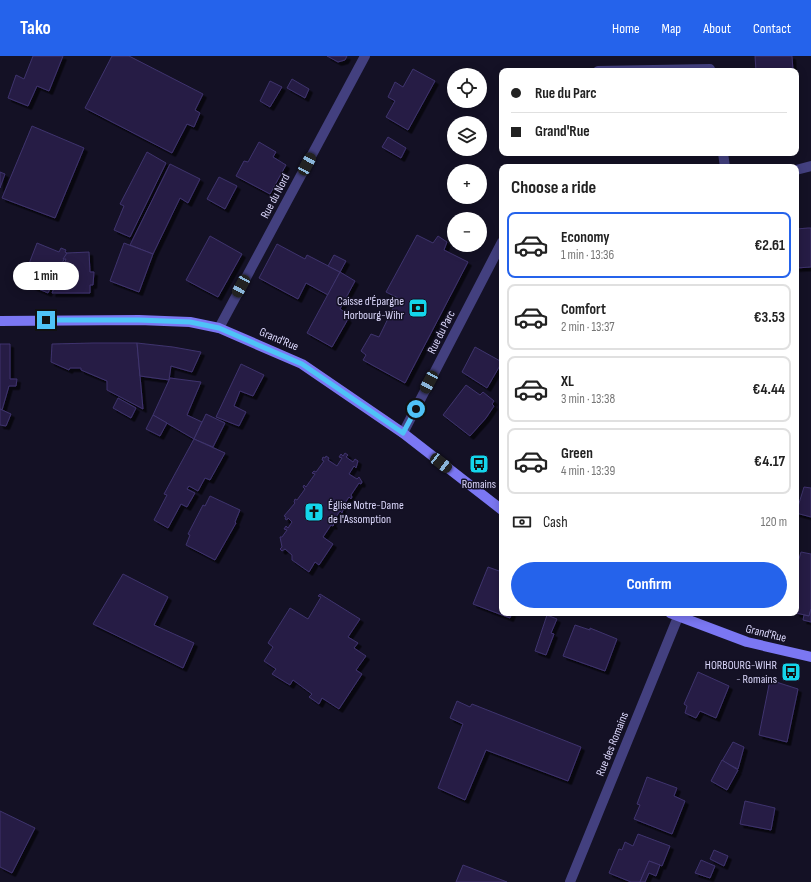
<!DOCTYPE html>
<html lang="en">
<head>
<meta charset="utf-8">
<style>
  :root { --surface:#fff; --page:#f2f2f2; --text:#222; --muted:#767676; --line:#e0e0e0; --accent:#2563eb }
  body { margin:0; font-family:"Sofia Sans Condensed",sans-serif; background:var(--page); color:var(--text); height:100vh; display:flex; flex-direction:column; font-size:15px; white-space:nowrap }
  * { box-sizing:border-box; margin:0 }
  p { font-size:13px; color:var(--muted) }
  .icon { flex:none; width:22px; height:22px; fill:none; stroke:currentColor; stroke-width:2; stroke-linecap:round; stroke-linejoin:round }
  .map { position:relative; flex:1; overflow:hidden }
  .drawer { position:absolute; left:499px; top:108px; width:300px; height:452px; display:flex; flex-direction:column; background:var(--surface); border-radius:8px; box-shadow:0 2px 10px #0003 }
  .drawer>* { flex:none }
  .guide { position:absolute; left:499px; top:12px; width:300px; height:88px; border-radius:8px; box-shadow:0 2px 10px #0003; display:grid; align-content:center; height:88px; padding:0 12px; background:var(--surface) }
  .fabs { position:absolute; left:447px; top:12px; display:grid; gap:8px }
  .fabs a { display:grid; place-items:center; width:40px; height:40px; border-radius:50%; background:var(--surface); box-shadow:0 2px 10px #0003; font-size:20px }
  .end { position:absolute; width:18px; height:18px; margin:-9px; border:5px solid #4fc3f7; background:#111; box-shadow:0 0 0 2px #111 }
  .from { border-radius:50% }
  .bubble { position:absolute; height:28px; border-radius:14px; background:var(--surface); box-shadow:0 2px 10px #0003; font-size:13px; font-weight:700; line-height:28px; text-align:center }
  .car { position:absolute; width:12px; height:24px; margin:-12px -6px; border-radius:5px; box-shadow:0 0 3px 1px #0007; background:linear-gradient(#222 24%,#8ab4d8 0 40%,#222 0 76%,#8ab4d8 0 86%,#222 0) }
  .guide b { display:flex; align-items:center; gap:14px; height:38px; font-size:15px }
  .guide b+b { border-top:1px solid var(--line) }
  .guide i { width:10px; height:10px; background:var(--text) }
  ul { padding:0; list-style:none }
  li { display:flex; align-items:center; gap:12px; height:66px; margin:0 8px 6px; padding:0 4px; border:2px solid var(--line); border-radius:8px }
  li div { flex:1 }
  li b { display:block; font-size:15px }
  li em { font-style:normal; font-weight:700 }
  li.selected { border-color:var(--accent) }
  li>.icon { width:36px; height:36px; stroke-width:1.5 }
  h2 { padding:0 12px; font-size:18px; line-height:48px }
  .pay { display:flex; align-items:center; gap:10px; height:44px; padding:0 12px; font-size:15px }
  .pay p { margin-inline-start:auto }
  .primary-button { display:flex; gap:8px; margin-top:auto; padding:8px 12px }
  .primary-button a { flex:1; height:46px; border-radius:24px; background:var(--accent); color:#fff; font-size:16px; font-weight:700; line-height:46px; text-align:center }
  header { display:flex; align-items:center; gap:24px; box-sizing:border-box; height:56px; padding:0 20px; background:var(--accent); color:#fff }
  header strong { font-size:19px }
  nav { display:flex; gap:22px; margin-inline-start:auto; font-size:14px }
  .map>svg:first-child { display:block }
</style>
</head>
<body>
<header>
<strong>Tako</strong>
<nav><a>Home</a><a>Map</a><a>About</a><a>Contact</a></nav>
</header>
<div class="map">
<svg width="811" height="826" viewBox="0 0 811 826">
  <defs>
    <filter id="shadow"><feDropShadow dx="3.5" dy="3.5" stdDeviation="0" flood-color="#0009"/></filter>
  </defs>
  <rect width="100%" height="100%" fill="#141125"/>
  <g fill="#261f44" stroke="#3f336e" filter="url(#shadow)">
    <polygon points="33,0 63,0 49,35 37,30 28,50 8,42 16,19 24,23"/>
    <polygon points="112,0 129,0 203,38 195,54 200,57 194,71 187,68 172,97 85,52"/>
    <polygon points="327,0 347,0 345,4 338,6"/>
    <polygon points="755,0 792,0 793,15 756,15"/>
    <polygon points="413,13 435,25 408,74 386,61 395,45 388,41 395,26 403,31"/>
    <polygon points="292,23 309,33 305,42 287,32"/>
    <polygon points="270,25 282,31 270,51 260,45"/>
    <polygon points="32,70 84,92 55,162 2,142"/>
    <polygon points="388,81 406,92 401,102 382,91"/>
    <polygon points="259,86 276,96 273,101 286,109 270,138 236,120 244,105 248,106"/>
    <polygon points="147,96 166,107 130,181 114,174 124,150 120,148"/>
    <polygon points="170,108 200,123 188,147 180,142 153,198 130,189"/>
    <polygon points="0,116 5,118 0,132"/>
    <polygon points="219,121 237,130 225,153 207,143"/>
    <polygon points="808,172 811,172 811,211 796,212 796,173"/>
    <polygon points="417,179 433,187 438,180 447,186 444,194 468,206 405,327 363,304 366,299 361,295 371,278 379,281 398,242 386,236"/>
    <polygon points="210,180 242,198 218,241 186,224"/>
    <polygon points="37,187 59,196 61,192 66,194 65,196 67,197 48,237 22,226"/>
    <polygon points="124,187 153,198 139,236 110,225"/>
    <polygon points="277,188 305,203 307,199 340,216 328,239 306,227 298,243 259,222"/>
    <polygon points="89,196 90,216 94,216 93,229 90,229 90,237 52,237 66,203 63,203 67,197"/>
    <polygon points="334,199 346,205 340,216 328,210"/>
    <polygon points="340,216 355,225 340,253 348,258 346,262 348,263 332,291 307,277"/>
    <polygon points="93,287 137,287 143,353 107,334 107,325 81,314 81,312 70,312 69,314 51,306 52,288"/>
    <polygon points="137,287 173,291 201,296 192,316 171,310 169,324 140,320"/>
    <polygon points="0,288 10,288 10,323 17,323 16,330 9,330 2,354 0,353"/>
    <polygon points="475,291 502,306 487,332 462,316"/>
    <polygon points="241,308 264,319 253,340 240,335 234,350 246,356 239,370 216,361"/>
    <polygon points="170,322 201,326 187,359 202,366 194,383 153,359"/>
    <polygon points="466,329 480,339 483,336 494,345 492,348 494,350 486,362 470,380 443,359"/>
    <polygon points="118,342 136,352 131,362 113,352"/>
    <polygon points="0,353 11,358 6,370 0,369"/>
    <polygon points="206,358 225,367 213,391 194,383"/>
    <polygon points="153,359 167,367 160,380 146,373"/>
    <polygon points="194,383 225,397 210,424 205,422 198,435 189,430 187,433 195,437 187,451 181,448 168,472 154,464 167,439 164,438"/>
    <polygon points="345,397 348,399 346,401 353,406 355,403 358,405 356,412 354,410 349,418 357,423 359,421 362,426 361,428 359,427 351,439 352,441 351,443 349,441 341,453 343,454 342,457 340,455 332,467 334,469 333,470 331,469 323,481 333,488 319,509 315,506 309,516 292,504 292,499 285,493 282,495 280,493 282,491 280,481 282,481 287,474 284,473 286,470 288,472 292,466 288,462 287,464 285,463 286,461 284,460 295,447 294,446 295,443 297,444 305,433 303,431 304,429 306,431 315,418 312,417 314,415 316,416 324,405 322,404 323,401 325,402 326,400 329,402 328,404 337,410 342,402 339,401 341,398 343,400"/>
    <polygon points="804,431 811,432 811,461 796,457"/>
    <polygon points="210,440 240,454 235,466 236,467 215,504 186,489 190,479 188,478 203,449 205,450"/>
    <polygon points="801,496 811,498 811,553 809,560 796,557 796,513"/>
    <polygon points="488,511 502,516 502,557 512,557 510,562 473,548"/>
    <polygon points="123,518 168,541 154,569 194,587 183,612 93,568"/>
    <polygon points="320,538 360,563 348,581 358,587 354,592 366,600 356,614 362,618 339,653 322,642 319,648 309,641 312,638 293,624 290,629 272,618 276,613 264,605 273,591 268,587 290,552 308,563 321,541 318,540"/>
    <polygon points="811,553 811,566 803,564 804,559 809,560"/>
    <polygon points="547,559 557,563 551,577 554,578 546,599 535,595"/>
    <polygon points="575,569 590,574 590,572 617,583 605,615 563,600"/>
    <polygon points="698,616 729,630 716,662 700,655 696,662 685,657 687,650 684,648"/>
    <polygon points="770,624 798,633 787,686 759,679"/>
    <polygon points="457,645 470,651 472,648 581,691 568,725 486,694 465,744 438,732 463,668 450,662"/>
    <polygon points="733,686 744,691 738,713 722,705"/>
    <polygon points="722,704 738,714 727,734 711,725"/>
    <polygon points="647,721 677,732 674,740 685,745 672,778 634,763 640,749 637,748"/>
    <polygon points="745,745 775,752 771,774 740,768"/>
    <polygon points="0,755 35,772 12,817 0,811"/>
    <polygon points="638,778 670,790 662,810 649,805 640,826 631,826 609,817 619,793 622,794 625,786 633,790"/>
    <polygon points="714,794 728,800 724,810 710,803"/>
    <polygon points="701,804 715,810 710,822 695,817"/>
    <polygon points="649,805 660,809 656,820 649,817 645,826 640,826"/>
    <polygon points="463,809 507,826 456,826"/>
  </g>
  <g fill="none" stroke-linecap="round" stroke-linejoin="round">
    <g stroke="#43407f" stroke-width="10">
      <polyline points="598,15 710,13 710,15"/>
      <polyline points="723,97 725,111"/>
    </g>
    <g stroke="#43407f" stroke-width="10">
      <polyline points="796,114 811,110"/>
      <polyline points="219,272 365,0"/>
      <polyline points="403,377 502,186"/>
    </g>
    <polyline stroke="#43407f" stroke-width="10" points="570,826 678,561"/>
    <g stroke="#7b77f3" stroke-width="10">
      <polyline points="0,265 139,264 190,266 219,272 302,308 403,377 502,454"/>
      <polyline points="670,557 747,586 811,601"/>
    </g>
  </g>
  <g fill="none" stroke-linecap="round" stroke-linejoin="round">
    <polyline stroke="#4fc3f7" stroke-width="5" points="46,264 139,264 190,266 219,272 302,308 403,377 416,353"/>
  </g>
  <defs>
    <g id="bank-square" transform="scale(1)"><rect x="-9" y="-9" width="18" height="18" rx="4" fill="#14d5eb" stroke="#141125"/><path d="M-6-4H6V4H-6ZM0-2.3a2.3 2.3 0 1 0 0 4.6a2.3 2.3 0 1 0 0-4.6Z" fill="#111"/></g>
    <g id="bus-square" transform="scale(1)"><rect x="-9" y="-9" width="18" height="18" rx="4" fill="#14d5eb" stroke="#141125"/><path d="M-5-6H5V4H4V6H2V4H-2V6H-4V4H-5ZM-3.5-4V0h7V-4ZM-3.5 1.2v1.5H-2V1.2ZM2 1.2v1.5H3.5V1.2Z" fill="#111"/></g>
    <g id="church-square" transform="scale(1)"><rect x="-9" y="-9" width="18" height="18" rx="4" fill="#14d5eb" stroke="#141125"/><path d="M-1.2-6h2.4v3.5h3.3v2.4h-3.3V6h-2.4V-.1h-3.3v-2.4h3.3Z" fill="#111"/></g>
  </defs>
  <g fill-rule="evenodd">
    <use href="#bank-square" x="418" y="252"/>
    <use href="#bus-square" x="479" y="408"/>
    <use href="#church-square" x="314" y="456"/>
    <use href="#bus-square" x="791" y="616"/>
  </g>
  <g text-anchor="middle" stroke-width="3" stroke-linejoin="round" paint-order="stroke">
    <g font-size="12" fill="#dcd8fc" stroke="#141125">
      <text transform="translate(275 140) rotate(-62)" y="4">Rue du Nord</text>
      <text transform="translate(441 276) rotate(-63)" y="4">Rue du Parc</text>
      <text transform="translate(279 283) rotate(23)" y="4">Grand'Rue</text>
      <text transform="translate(766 577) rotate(14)" y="4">Grand'Rue</text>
      <text transform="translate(612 688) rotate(-68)" y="4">Rue des Romains</text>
    </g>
    <g font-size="12" fill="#dcd8fc" stroke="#141125" text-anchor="end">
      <text x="404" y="249">Caisse d'Épargne<tspan x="404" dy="14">Horbourg-Wihr</tspan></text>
      <text x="479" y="432" text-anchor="middle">Romains</text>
      <text x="328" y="453" text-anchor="start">Église Notre-Dame<tspan x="328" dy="14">de l'Assomption</tspan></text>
      <text x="777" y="613">HORBOURG-WIHR<tspan x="777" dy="14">- Romains</tspan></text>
    </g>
  </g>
</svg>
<div class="fabs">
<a><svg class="icon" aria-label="locate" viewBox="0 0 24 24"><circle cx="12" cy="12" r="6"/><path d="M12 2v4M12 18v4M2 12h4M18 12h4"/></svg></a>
<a><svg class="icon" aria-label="layers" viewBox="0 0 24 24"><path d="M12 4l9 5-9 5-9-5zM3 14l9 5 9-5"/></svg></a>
<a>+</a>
<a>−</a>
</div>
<i class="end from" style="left:416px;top:353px"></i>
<i class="end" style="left:46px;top:264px"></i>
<div class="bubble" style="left:13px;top:206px;width:66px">1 min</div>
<i class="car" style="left:307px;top:108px;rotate:28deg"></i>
<i class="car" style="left:241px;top:230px;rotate:208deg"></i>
<i class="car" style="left:429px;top:326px;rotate:208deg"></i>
<i class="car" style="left:441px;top:407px;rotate:128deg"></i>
<div class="guide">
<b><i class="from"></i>Rue du Parc</b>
<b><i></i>Grand'Rue</b>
</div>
<section class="drawer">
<h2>Choose a ride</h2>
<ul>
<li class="selected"><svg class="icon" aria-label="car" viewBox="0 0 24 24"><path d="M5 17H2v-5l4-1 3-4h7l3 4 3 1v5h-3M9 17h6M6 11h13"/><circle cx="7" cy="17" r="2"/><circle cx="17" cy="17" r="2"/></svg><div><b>Economy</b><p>1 min · 13:36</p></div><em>€2.61</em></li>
<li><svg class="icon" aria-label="car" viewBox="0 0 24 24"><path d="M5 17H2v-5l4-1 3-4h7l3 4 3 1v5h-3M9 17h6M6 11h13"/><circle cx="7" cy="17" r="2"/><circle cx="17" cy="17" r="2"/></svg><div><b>Comfort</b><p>2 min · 13:37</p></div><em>€3.53</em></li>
<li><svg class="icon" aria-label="car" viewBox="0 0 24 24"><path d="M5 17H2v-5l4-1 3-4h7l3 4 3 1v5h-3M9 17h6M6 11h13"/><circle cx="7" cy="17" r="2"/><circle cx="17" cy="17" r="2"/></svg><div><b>XL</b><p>3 min · 13:38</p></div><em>€4.44</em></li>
<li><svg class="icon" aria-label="car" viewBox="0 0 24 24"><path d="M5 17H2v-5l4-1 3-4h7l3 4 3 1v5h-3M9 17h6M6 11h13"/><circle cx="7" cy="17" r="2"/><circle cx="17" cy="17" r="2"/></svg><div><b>Green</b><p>4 min · 13:39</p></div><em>€4.17</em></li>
</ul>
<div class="pay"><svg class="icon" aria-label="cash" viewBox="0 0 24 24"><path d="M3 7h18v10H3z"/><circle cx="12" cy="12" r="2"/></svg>Cash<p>120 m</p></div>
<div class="primary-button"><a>Confirm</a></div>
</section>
</div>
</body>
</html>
